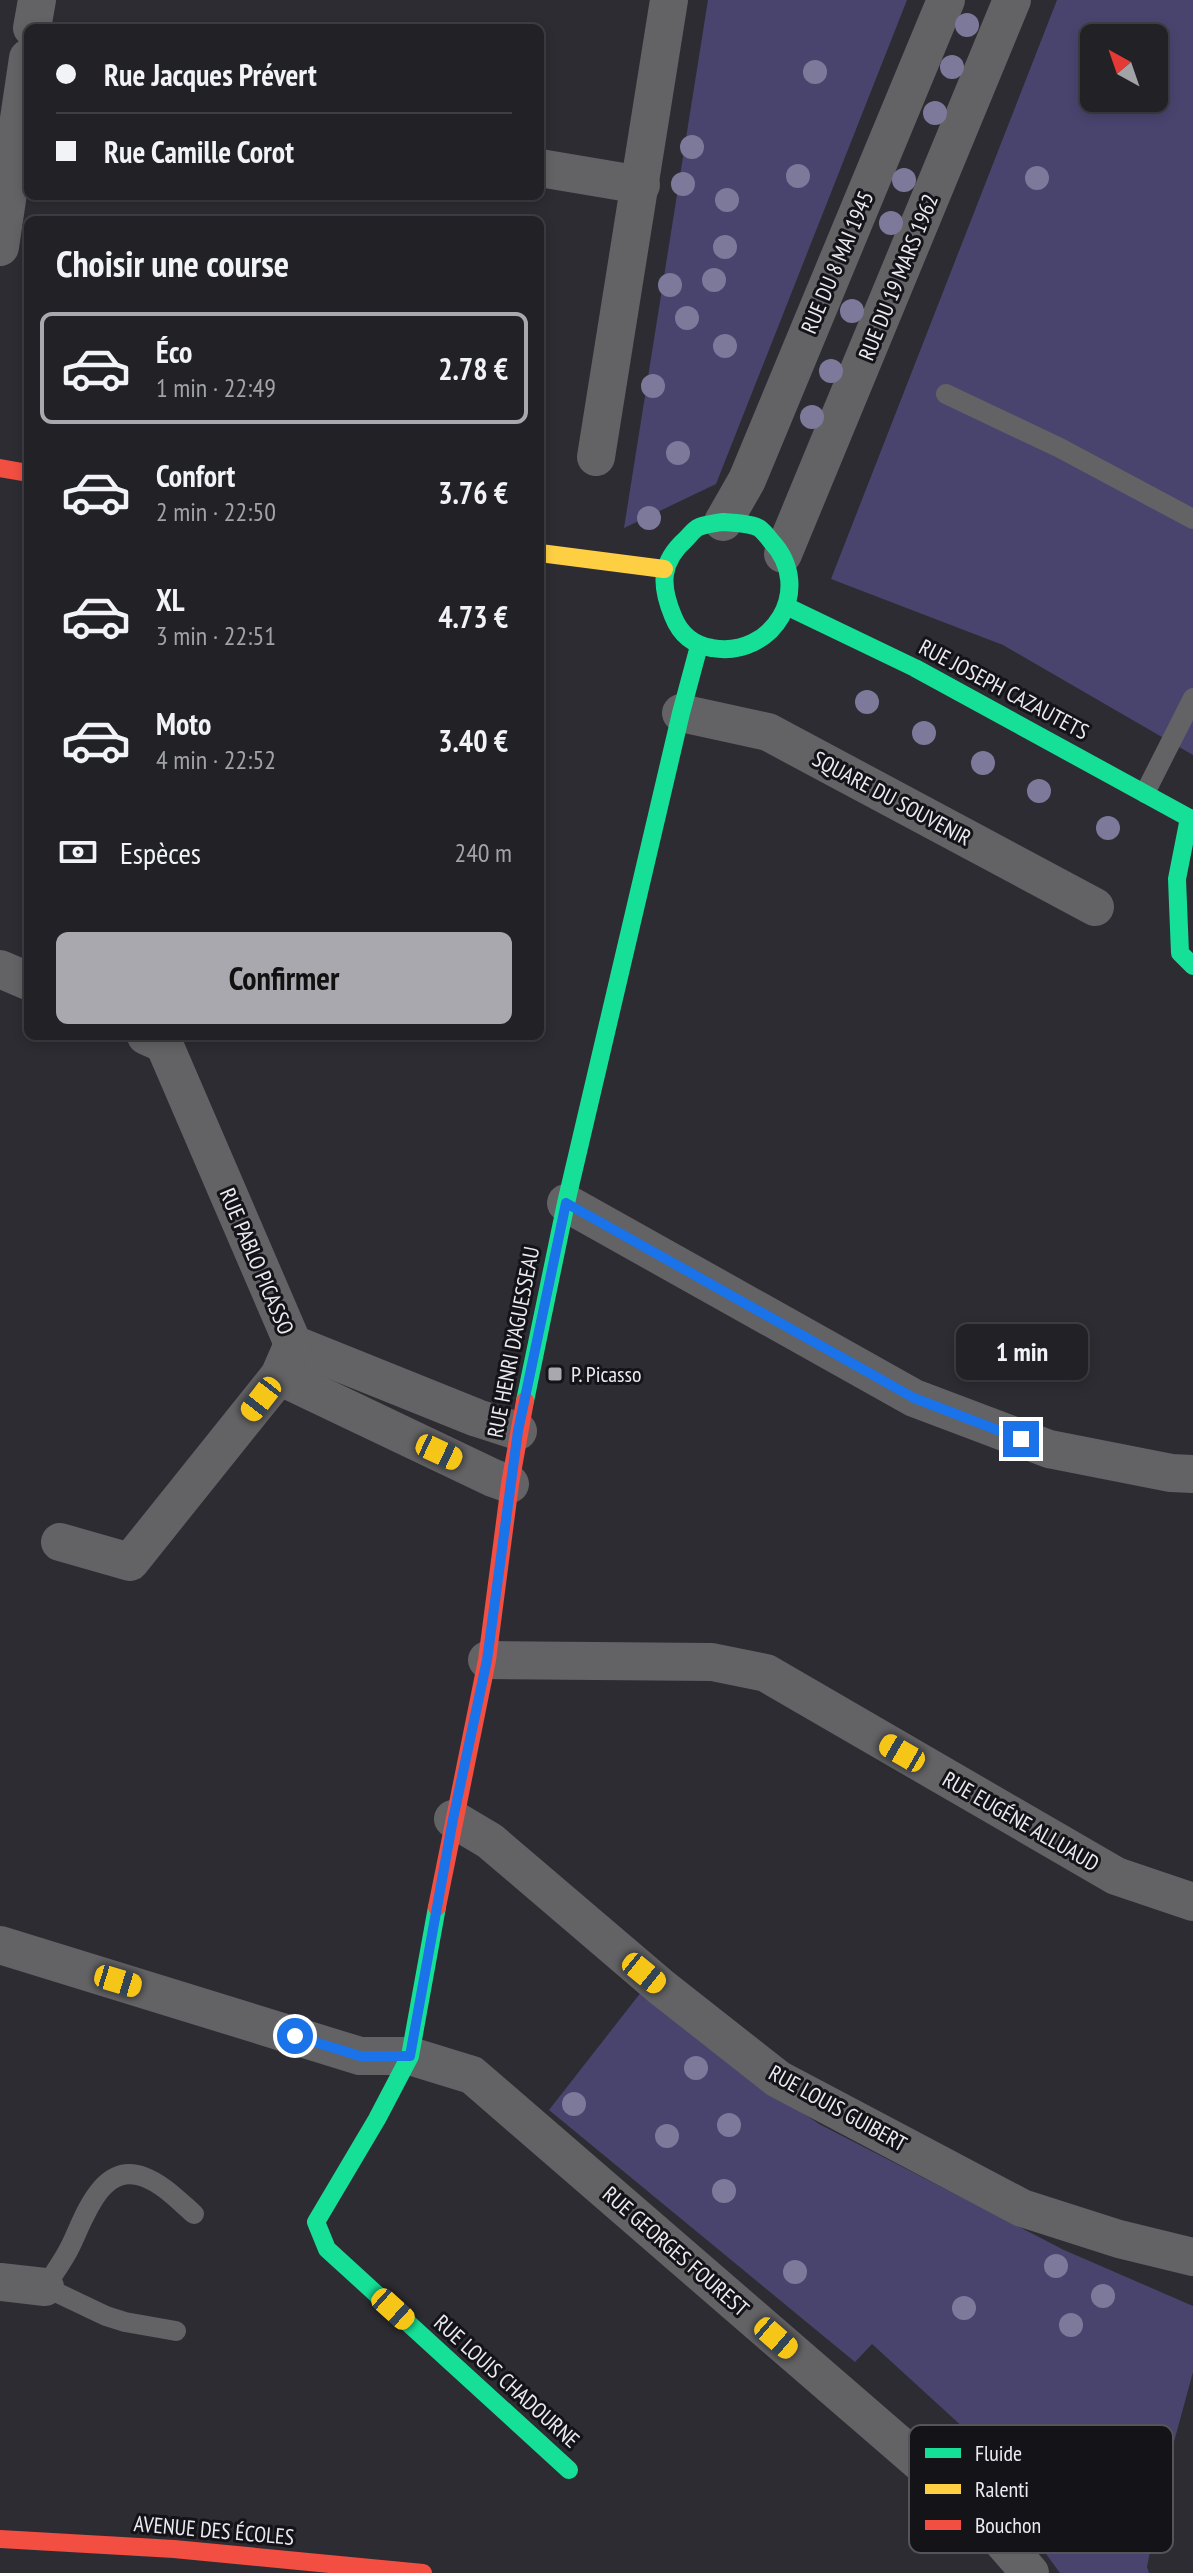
<!DOCTYPE html>
<html lang="fr">
<head>
<meta charset="utf-8">
<style>
  :root { --surface:#222126; --page:#2e2e32; --text:#f1f3f6; --muted:#a2a3a7; --line:#3f3e43; --accent:#a8a8ae }
  body { margin:0; font-family:"PT Sans Narrow",sans-serif; background:var(--page); color:var(--text); height:100vh; display:flex; flex-direction:column; font-size:30px; white-space:nowrap }
  * { box-sizing:border-box; margin:0 }
  p { font-size:26px; color:var(--muted) }
  .icon { flex:none; width:44px; height:44px; fill:none; stroke:currentColor; stroke-width:2; stroke-linecap:round; stroke-linejoin:round }
  .map { position:relative; flex:1; overflow:hidden }
  .panel { position:absolute; left:24px; top:216px; width:520px; height:824px; display:flex; flex-direction:column; background:var(--surface); border-radius:12px; box-shadow:0 4px 12px #0003,0 0 0 2px var(--line) }
  .panel>* { flex:none }
  .banner { position:absolute; left:24px; top:24px; width:520px; height:176px; border-radius:12px; box-shadow:0 4px 12px #0003,0 0 0 2px var(--line); display:grid; align-content:center; height:176px; padding:0 32px; background:var(--surface) }
  .needle { width:52px; rotate:320deg }
  .tools { position:absolute; left:1080px; top:24px; display:grid; gap:16px }
  .tools a { display:grid; place-items:center; width:88px; height:88px; border-radius:12px; background:var(--surface); box-shadow:0 4px 12px #0003,0 0 0 2px var(--line); font-size:40px }
  .end { position:absolute; width:36px; height:36px; margin:-18px; border:10px solid #1a73e8; background:#fff; box-shadow:0 0 0 4px #fff }
  .from { border-radius:50% }
  .bubble { position:absolute; height:56px; border-radius:12px; background:var(--surface); box-shadow:0 4px 12px #0003,0 0 0 2px var(--line); font-size:26px; font-weight:700; line-height:56px; text-align:center }
  .car { position:absolute; width:24px; height:48px; margin:-24px -12px; border-radius:10px; box-shadow:0 0 6px 2px #0007; background:linear-gradient(#f5c518 24%,#345 0 40%,#f5c518 0 76%,#345 0 86%,#f5c518 0) }
  .banner b { display:flex; align-items:center; gap:28px; height:76px; font-size:30px }
  .banner b+b { border-top:2px solid var(--line) }
  .banner i { width:20px; height:20px; background:var(--text) }
  ul { padding:0; list-style:none }
  li { display:flex; align-items:center; gap:24px; height:112px; margin:0 16px 12px; padding:0 16px; border:4px solid transparent; border-radius:12px }
  li div { flex:1 }
  li b { display:block; font-size:30px }
  li em { font-style:normal; font-weight:700 }
  li.current { border-color:var(--accent) }
  li>.icon { width:72px; height:72px; stroke-width:1.5 }
  h2 { padding:0 32px; font-size:36px; line-height:96px }
  .pay { display:flex; align-items:center; gap:20px; height:88px; padding:0 32px; font-size:30px }
  .pay p { margin-inline-start:auto }
  .action { display:flex; gap:16px; margin-top:auto; padding:16px 32px }
  .action a { flex:1; height:92px; border-radius:12px; background:var(--accent); color:#111; font-size:32px; font-weight:700; line-height:92px; text-align:center }
  .map>svg:first-child { display:block }
</style>
</head>
<body>
<div class="map">
<svg width="1193" height="2573" viewBox="0 0 1193 2573">
  <rect width="100%" height="100%" fill="#2d2c32"/>
  <g fill="#49446e" fill-rule="evenodd">
    <polygon points="708,0 907,0 716,484 624,528"/>
    <path d="M1057,0H1193V755L1003,645L831,579ZM1094,38H1154V98H1094Z"/>
    <polygon points="642,1991 739,2069 819,2124 1064,2250 1193,2306 1193,2372 1166,2471 1147,2567 1149,2573 1060,2573 998,2488 1000,2461 872,2344 855,2362 549,2110"/>
  </g>
  <g fill="none" stroke-linecap="round" stroke-linejoin="round">
    <g stroke="#636265" stroke-width="20">
      <polyline points="946,394 1060,448 1193,519"/>
      <polyline points="1145,793 1193,698"/>
      <path d="M176,2331L125,2322L106,2316L45,2287C54,2273 64,2260 71,2245C85,2216 102,2161 144,2177C163,2184 179,2201 194,2214"/>
    </g>
    <g stroke="#636265" stroke-width="38">
      <polyline points="32,28 37,0"/>
      <polyline points="540,168 641,185"/>
      <polyline points="0,247 28,58"/>
      <polyline points="596,457 669,0"/>
      <polyline points="723,522 747,480 946,0"/>
      <polyline points="783,554 1012,0"/>
      <polyline points="681,713 768,732 1095,907"/>
      <polyline points="0,969 28,981"/>
      <polyline points="146,1036 164,1044 293,1344 477,1418 518,1431"/>
      <polyline points="566,1203 914,1398 1049,1449 1171,1473 1193,1474"/>
      <polyline points="279,1376 493,1478 510,1484"/>
      <polyline points="60,1542 130,1562 279,1376 293,1344"/>
      <polyline points="487,1660 712,1662 766,1673 1116,1876 1193,1902"/>
      <polyline points="453,1819 490,1841 661,1987 778,2079 1022,2208 1119,2239 1193,2257"/>
      <polyline points="0,1945 360,2056 410,2056 472,2075 917,2460 982,2518 1030,2573"/>
      <polyline points="0,2282 45,2287"/>
    </g>
    <g stroke="#16e098" stroke-width="18">
      <path d="M723,522C733,523 750,523 759,528C763,531 768,537 771,541C816,589 772,659 712,648C693,645 680,634 673,616C660,585 660,562 686,539C689,536 694,529 699,527C706,524 716,523 723,522Z"/>
      <polyline points="788,607 915,668 1193,820"/>
      <polyline points="1189,818 1177,879 1180,953 1193,966"/>
      <polyline points="525,1401 566,1203 681,713 699,646"/>
      <polyline points="437,1907 410,2056 377,2119 316,2222 327,2249 569,2470"/>
    </g>
    <polyline stroke="#ffcf43" stroke-width="18" points="540,553 664,569"/>
    <g stroke="#f24e42" stroke-width="18">
      <polyline points="0,468 28,473"/>
      <polyline points="437,1907 487,1660 510,1484 525,1401"/>
      <polyline points="0,2539 174,2549 423,2573"/>
    </g>
  </g>
  <g fill="#7c799b">
    <circle cx="967" cy="25" r="12"/>
    <circle cx="952" cy="67" r="12"/>
    <circle cx="815" cy="72" r="12"/>
    <circle cx="935" cy="113" r="12"/>
    <circle cx="692" cy="147" r="12"/>
    <circle cx="798" cy="176" r="12"/>
    <circle cx="1037" cy="178" r="12"/>
    <circle cx="904" cy="180" r="12"/>
    <circle cx="683" cy="184" r="12"/>
    <circle cx="727" cy="200" r="12"/>
    <circle cx="891" cy="223" r="12"/>
    <circle cx="725" cy="247" r="12"/>
    <circle cx="714" cy="280" r="12"/>
    <circle cx="670" cy="285" r="12"/>
    <circle cx="852" cy="311" r="12"/>
    <circle cx="687" cy="318" r="12"/>
    <circle cx="725" cy="346" r="12"/>
    <circle cx="831" cy="371" r="12"/>
    <circle cx="653" cy="386" r="12"/>
    <circle cx="812" cy="417" r="12"/>
    <circle cx="678" cy="453" r="12"/>
    <circle cx="649" cy="518" r="12"/>
    <circle cx="867" cy="702" r="12"/>
    <circle cx="924" cy="733" r="12"/>
    <circle cx="983" cy="763" r="12"/>
    <circle cx="1039" cy="791" r="12"/>
    <circle cx="1108" cy="828" r="12"/>
    <circle cx="696" cy="2068" r="12"/>
    <circle cx="574" cy="2104" r="12"/>
    <circle cx="729" cy="2125" r="12"/>
    <circle cx="667" cy="2136" r="12"/>
    <circle cx="724" cy="2191" r="12"/>
    <circle cx="1056" cy="2266" r="12"/>
    <circle cx="795" cy="2272" r="12"/>
    <circle cx="1103" cy="2296" r="12"/>
    <circle cx="964" cy="2308" r="12"/>
    <circle cx="1071" cy="2325" r="12"/>
  </g>
  <g fill="none" stroke-linecap="round" stroke-linejoin="round">
    <polyline stroke="#1a73e8" stroke-width="10" points="295,2036 360,2056 410,2056 453,1819 487,1660 518,1431 566,1203 914,1398 1021,1439"/>
  </g>
  <rect fill="#a8a8ae" stroke="#141318" stroke-width="3" x="547" y="1366" width="16" height="16" rx="4"/>
  <g text-anchor="middle" stroke-width="6" stroke-linejoin="round" paint-order="stroke">
    <g font-size="22" fill="#eaeaf0" stroke="#141318">
      <text transform="translate(837 262) rotate(-67)" y="8">RUE DU 8 MAI 1945</text>
      <text transform="translate(898 277) rotate(-68)" y="8">RUE DU 19 MARS 1962</text>
      <text transform="translate(1004 689) rotate(28)" y="8">RUE JOSEPH CAZAUTETS</text>
      <text transform="translate(892 798) rotate(28)" y="8">SQUARE DU SOUVENIR</text>
      <text transform="translate(257 1261) rotate(67)" y="8">RUE PABLO PICASSO</text>
      <text transform="translate(513 1342) rotate(-79)" y="8">RUE HENRI D'AGUESSEAU</text>
      <text transform="translate(1021 1821) rotate(30)" y="8">RUE EUGÉNE ALLUAUD</text>
      <text transform="translate(838 2108) rotate(29)" y="8">RUE LOUIS GUIBERT</text>
      <text transform="translate(676 2251) rotate(41)" y="8">RUE GEORGES FOUREST</text>
      <text transform="translate(507 2381) rotate(42)" y="8">RUE LOUIS CHADOURNE</text>
      <text transform="translate(214 2530) rotate(5)" y="8">AVENUE DES ÉCOLES</text>
    </g>
    <g font-size="22" fill="#eaeaf0" stroke="#141318" text-anchor="start">
      <text x="571" y="1382">P. Picasso</text>
    </g>
  </g>
  <rect x="909" y="2425" width="264" height="128" rx="12" fill="#141318" stroke="#545459" stroke-width="2"/>
  <rect x="925" y="2448" width="36" height="10" fill="#16e098"/>
  <rect x="925" y="2484" width="36" height="10" fill="#ffcf43"/>
  <rect x="925" y="2520" width="36" height="10" fill="#f24e42"/>
  <g font-size="22" fill="#eaeaf0">
    <text x="975" y="2461">Fluide</text>
    <text x="975" y="2497">Ralenti</text>
    <text x="975" y="2533">Bouchon</text>
  </g>
</svg>
<div class="tools">
<a><svg class="needle" viewBox="-14 -14 28 28"><path d="M0-13l5 13h-10z" fill="#e53935"/><path d="M0 13l5-13h-10z" fill="#a2a3a7"/></svg></a>
</div>
<i class="end from" style="left:295px;top:2036px"></i>
<i class="end" style="left:1021px;top:1439px"></i>
<div class="bubble" style="left:956px;top:1324px;width:132px">1 min</div>
<i class="car" style="left:261px;top:1399px;rotate:218deg"></i>
<i class="car" style="left:439px;top:1452px;rotate:115deg"></i>
<i class="car" style="left:902px;top:1753px;rotate:300deg"></i>
<i class="car" style="left:644px;top:1973px;rotate:129deg"></i>
<i class="car" style="left:118px;top:1981px;rotate:107deg"></i>
<i class="car" style="left:393px;top:2309px;rotate:132deg"></i>
<i class="car" style="left:776px;top:2338px;rotate:131deg"></i>
<div class="banner">
<b><i class="from"></i>Rue Jacques Prévert</b>
<b><i></i>Rue Camille Corot</b>
</div>
<section class="panel">
<h2>Choisir une course</h2>
<ul>
<li class="current"><svg class="icon" aria-label="car" viewBox="0 0 24 24"><path d="M5 17H2v-5l4-1 3-4h7l3 4 3 1v5h-3M9 17h6M6 11h13"/><circle cx="7" cy="17" r="2"/><circle cx="17" cy="17" r="2"/></svg><div><b>Éco</b><p>1 min · 22:49</p></div><em>2.78 €</em></li>
<li><svg class="icon" aria-label="car" viewBox="0 0 24 24"><path d="M5 17H2v-5l4-1 3-4h7l3 4 3 1v5h-3M9 17h6M6 11h13"/><circle cx="7" cy="17" r="2"/><circle cx="17" cy="17" r="2"/></svg><div><b>Confort</b><p>2 min · 22:50</p></div><em>3.76 €</em></li>
<li><svg class="icon" aria-label="car" viewBox="0 0 24 24"><path d="M5 17H2v-5l4-1 3-4h7l3 4 3 1v5h-3M9 17h6M6 11h13"/><circle cx="7" cy="17" r="2"/><circle cx="17" cy="17" r="2"/></svg><div><b>XL</b><p>3 min · 22:51</p></div><em>4.73 €</em></li>
<li><svg class="icon" aria-label="car" viewBox="0 0 24 24"><path d="M5 17H2v-5l4-1 3-4h7l3 4 3 1v5h-3M9 17h6M6 11h13"/><circle cx="7" cy="17" r="2"/><circle cx="17" cy="17" r="2"/></svg><div><b>Moto</b><p>4 min · 22:52</p></div><em>3.40 €</em></li>
</ul>
<div class="pay"><svg class="icon" aria-label="cash" viewBox="0 0 24 24"><path d="M3 7h18v10H3z"/><circle cx="12" cy="12" r="2"/></svg>Espèces<p>240 m</p></div>
<div class="action"><a>Confirmer</a></div>
</section>
</div>
</body>
</html>
